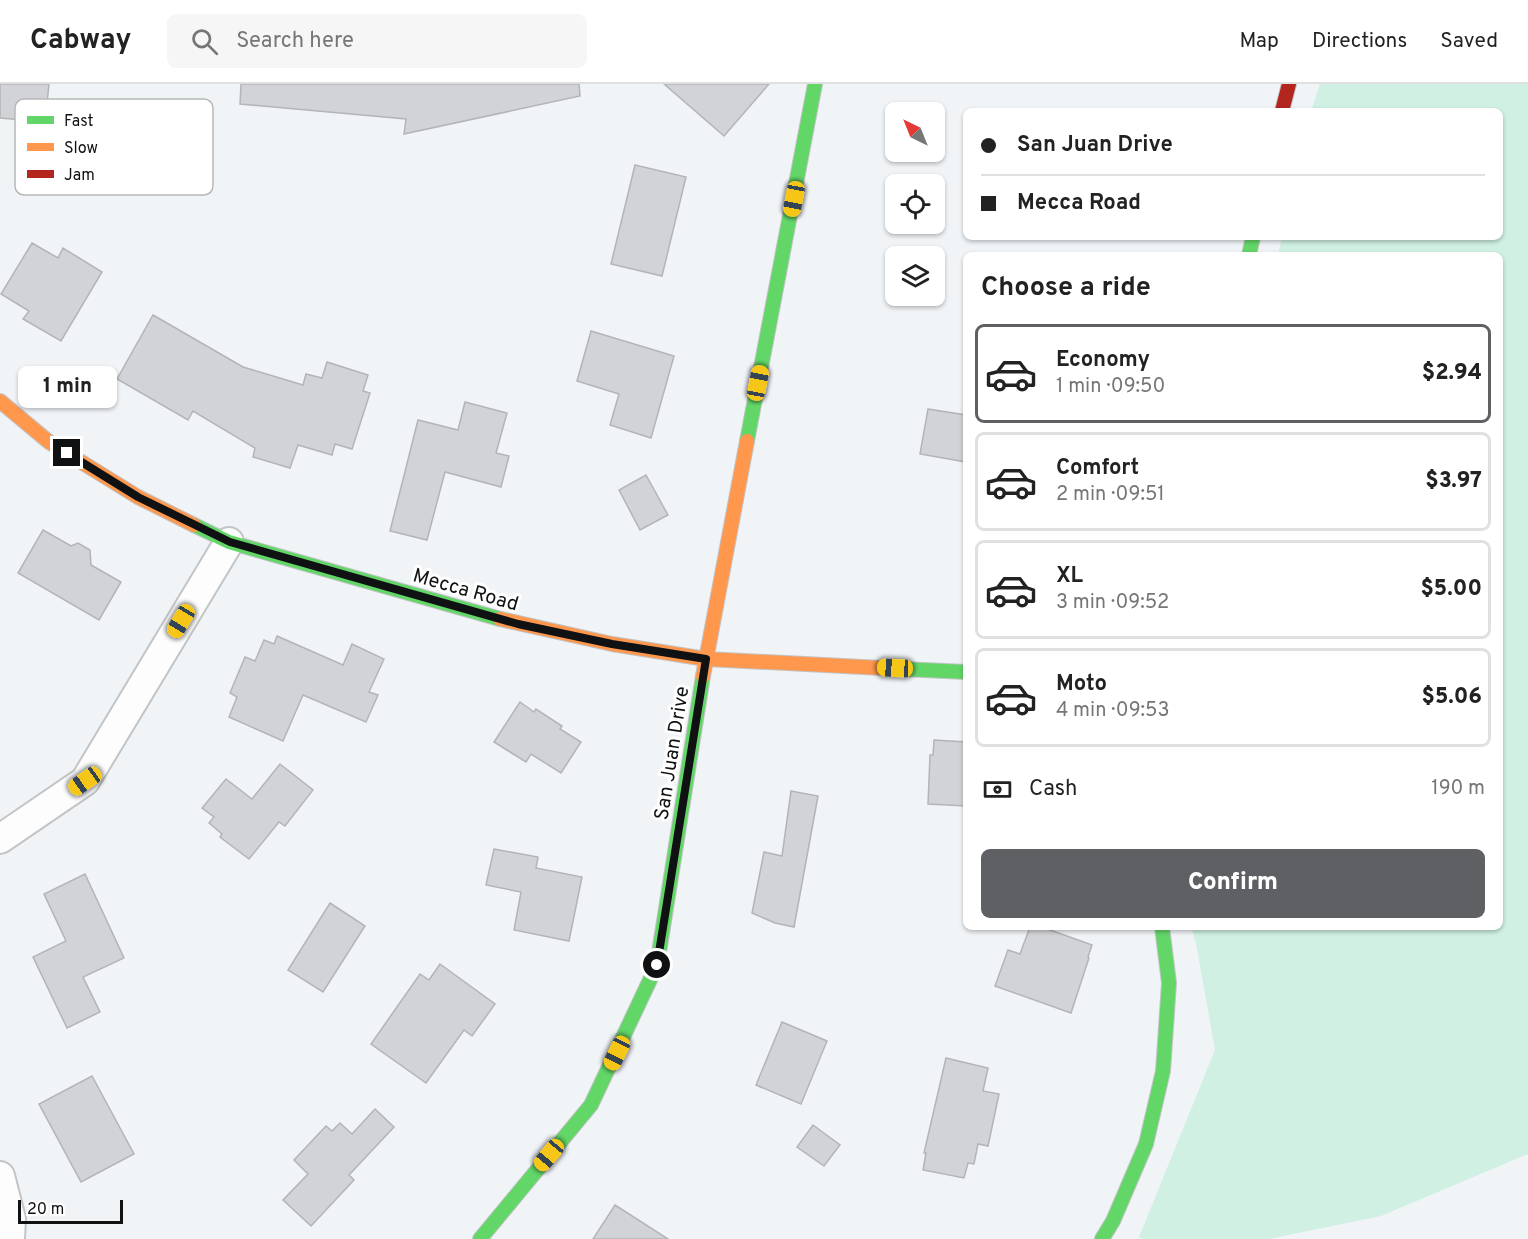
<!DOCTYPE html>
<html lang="en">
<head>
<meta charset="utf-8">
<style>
  :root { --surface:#fff; --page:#f6f6f6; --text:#222; --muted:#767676; --line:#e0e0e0; --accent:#5e6063 }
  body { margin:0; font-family:Overpass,sans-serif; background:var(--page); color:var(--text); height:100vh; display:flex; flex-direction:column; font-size:22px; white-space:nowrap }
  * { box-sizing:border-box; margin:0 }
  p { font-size:20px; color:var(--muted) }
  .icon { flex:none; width:33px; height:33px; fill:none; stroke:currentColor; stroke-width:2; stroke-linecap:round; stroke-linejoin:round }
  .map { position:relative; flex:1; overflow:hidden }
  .drawer { position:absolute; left:963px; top:168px; width:540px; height:678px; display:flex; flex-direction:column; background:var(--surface); border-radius:9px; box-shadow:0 2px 4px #0004 }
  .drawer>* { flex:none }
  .hud { position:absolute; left:963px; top:24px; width:540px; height:132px; border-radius:9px; box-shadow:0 2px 4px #0004; display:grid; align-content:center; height:132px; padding:0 18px; background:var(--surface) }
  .needle { width:39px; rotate:317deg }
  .buttons { position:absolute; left:885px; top:18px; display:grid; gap:12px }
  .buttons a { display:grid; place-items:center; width:60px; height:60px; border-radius:9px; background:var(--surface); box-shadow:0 2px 4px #0004; font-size:30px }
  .scale { position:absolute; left:18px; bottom:15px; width:105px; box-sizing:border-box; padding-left:6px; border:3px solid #0f1113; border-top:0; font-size:16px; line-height:21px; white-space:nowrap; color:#0f1113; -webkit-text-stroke:4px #fff; paint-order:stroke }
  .end { position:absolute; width:27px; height:27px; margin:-14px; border:8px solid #0f1113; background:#fff; box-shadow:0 0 0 3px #fff }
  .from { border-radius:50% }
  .bubble { position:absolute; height:42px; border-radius:9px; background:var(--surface); box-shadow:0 2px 4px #0004; font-size:20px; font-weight:800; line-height:42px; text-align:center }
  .car { position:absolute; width:18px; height:36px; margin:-18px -9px; border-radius:8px; box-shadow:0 0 4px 2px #0007; background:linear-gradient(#f5c518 24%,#345 0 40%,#f5c518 0 76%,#345 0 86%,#f5c518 0) }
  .hud b { display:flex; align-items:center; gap:21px; height:57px; font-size:22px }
  .hud b+b { border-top:2px solid var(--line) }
  .hud i { width:15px; height:15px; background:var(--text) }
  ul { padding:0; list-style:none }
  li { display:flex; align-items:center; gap:18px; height:99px; margin:0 12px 9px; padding:0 6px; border:3px solid var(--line); border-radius:9px }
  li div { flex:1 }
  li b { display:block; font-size:22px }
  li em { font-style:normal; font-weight:800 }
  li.current { border-color:var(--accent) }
  li>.icon { width:54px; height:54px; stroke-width:1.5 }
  h2 { padding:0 18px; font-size:27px; line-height:72px }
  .pay { display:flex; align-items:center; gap:15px; height:66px; padding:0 18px; font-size:22px }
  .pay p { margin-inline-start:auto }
  .cta { display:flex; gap:12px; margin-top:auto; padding:12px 18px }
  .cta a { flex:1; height:69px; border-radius:9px; background:var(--accent); color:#fff; font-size:24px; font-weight:800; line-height:69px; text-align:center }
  header { display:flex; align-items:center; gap:36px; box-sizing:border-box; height:84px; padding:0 30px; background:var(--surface); border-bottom:2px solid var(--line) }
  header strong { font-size:28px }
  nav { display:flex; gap:33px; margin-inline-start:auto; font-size:21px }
  .search { width:420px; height:54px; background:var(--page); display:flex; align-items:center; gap:15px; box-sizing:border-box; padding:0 21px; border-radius:9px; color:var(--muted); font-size:22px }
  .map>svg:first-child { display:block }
</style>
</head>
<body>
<header>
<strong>Cabway</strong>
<div class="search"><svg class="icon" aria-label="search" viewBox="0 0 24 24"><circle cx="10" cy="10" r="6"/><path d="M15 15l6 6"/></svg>Search here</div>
<nav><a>Map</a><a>Directions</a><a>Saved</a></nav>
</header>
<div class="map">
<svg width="1528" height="1155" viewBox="0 0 1528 1155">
  <rect width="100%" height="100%" fill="#f1f4f7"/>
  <polygon fill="#cff0e2" points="1320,0 1528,0 1528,1070 1381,1132 1269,1155 1143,1155 1139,1153 1215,966 1196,859 1191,843 1500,843 1500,171 1278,171 1282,153 1500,153 1500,27 1311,27"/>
  <g fill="#d2d3d6" stroke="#b3b4b7" stroke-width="1.5">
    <polygon points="0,0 49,0 45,38 0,34"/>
    <polygon points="241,0 579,0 580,12 404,50 406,35 240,20"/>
    <polygon points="664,0 769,0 724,52"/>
    <polygon points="635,81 686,93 662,192 611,180"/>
    <polygon points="32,159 58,174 63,164 102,188 61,257 23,235 29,227 1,210"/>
    <polygon points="153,231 243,283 303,301 306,290 322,294 327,278 368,291 363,307 370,309 352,365 335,360 332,371 298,361 290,384 253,373 255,364 193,327 188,336 117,295"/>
    <polygon points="591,247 674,272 651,354 610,341 619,310 577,297"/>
    <polygon points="465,318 507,329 496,369 509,372 501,403 445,388 427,456 390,447 418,336 458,346"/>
    <polygon points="928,325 966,331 966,378 920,370"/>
    <polygon points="646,391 668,431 640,446 619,406"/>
    <polygon points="43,446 71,462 78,459 90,466 91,481 121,498 99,536 18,489"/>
    <polygon points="277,552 343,581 352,560 384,575 369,608 378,611 366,638 303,611 283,657 229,633 237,613 230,609 245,573 255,577 264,556 274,560"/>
    <polygon points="520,618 534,628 536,625 562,642 560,645 581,658 561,689 531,670 526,678 494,658"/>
    <polygon points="934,656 966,658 966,722 928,720 930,671 933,671"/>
    <polygon points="280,680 313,706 285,742 279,738 249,775 220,753 222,750 209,739 214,733 202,724 226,695 252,715"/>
    <polygon points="791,707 818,712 794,843 775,839 752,829 764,768 782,772"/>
    <polygon points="494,765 538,773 536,784 582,793 569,857 514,846 521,808 486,801"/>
    <polygon points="85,790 124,874 83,893 100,928 67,944 33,873 66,857 44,810"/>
    <polygon points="330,819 365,842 323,908 288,886"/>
    <polygon points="1030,843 1042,843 1092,861 1088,873 1089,874 1071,929 995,902 1008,866 1020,870"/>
    <polygon points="440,880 495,920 472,952 464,946 426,999 371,960 420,890 429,896"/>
    <polygon points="782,938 827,957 801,1020 756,1001"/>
    <polygon points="946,974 988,984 983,1007 999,1010 988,1062 978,1060 974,1080 968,1079 964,1094 923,1086 926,1069 924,1069"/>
    <polygon points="92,992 134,1070 81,1098 39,1020"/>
    <polygon points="375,1025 394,1043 349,1091 354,1096 311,1142 283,1116 308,1090 294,1076 326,1042 332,1047 340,1039 352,1050"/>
    <polygon points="813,1041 840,1061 824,1082 797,1063"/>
    <polygon points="615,1121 668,1155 593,1155"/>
  </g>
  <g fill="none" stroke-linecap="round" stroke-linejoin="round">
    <g stroke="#c2c4c6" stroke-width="32">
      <g id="street">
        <polyline points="0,755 85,697 229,458"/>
        <polyline points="0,1092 11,1135 10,1155"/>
      </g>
    </g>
    <g stroke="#c2c4c6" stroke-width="16">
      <g id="fast">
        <polyline points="1249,171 1253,153"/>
        <polyline points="747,357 815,0"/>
        <polyline points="194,441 229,458 500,535"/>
        <polyline points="882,584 966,588"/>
        <polyline points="480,1155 591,1021 657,881 703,592"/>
        <polyline points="1102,1155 1113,1137 1146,1060 1163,987 1169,899 1162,843"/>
      </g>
    </g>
    <g stroke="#c2c4c6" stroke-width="16">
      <g id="slow">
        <polyline points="0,317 49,358 138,413 194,441"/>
        <polyline points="500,535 612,560 706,575 882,584"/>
        <polyline points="703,592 747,357"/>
      </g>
    </g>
    <g stroke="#c2c4c6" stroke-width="16">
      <polyline id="jam" points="1282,27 1289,0"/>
    </g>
    <use href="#street" stroke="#fdfdfe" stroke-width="28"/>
    <use href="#fast" stroke="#63d668" stroke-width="14"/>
    <use href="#slow" stroke="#ff974d" stroke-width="14"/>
    <use href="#jam" stroke="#b3261e" stroke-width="14"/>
  </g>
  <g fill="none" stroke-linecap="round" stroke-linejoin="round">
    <polyline stroke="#0f1113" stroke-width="8" points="67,369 138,413 230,458 518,540 612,560 706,575 657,881"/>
  </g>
  <g text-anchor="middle" stroke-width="6" stroke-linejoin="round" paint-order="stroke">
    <g font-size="20" fill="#0f1113" stroke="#fff">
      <text transform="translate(466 505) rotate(16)" y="7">Mecca Road</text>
      <text transform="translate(671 669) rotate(-81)" y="7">San Juan Drive</text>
    </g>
  </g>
  <rect x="15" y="15" width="198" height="96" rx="9" fill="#fff" stroke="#b7b8b8" stroke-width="1.5"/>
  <rect x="27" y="32" width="27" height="8" fill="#63d668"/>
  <rect x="27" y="59" width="27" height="8" fill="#ff974d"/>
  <rect x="27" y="86" width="27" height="8" fill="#b3261e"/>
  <g font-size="16" fill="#0f1113">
    <text x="64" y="42">Fast</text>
    <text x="64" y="69">Slow</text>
    <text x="64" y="96">Jam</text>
  </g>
</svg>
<div class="buttons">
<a><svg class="needle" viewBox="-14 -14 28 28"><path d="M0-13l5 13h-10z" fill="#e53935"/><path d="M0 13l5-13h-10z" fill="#767676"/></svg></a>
<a><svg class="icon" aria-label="locate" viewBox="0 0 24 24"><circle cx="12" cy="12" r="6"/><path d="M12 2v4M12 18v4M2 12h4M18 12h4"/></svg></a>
<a><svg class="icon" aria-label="layers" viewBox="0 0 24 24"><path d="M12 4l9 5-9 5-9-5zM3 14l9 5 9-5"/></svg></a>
</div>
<div class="scale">20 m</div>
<i class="end from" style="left:657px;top:881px"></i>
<i class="end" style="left:67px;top:369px"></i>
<div class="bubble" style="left:18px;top:282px;width:99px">1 min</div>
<i class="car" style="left:794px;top:115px;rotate:191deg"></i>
<i class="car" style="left:758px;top:299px;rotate:11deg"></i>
<i class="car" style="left:181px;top:537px;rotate:211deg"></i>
<i class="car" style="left:895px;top:584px;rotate:273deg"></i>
<i class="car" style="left:85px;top:697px;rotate:235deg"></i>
<i class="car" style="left:617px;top:969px;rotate:206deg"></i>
<i class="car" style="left:549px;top:1071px;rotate:220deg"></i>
<div class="hud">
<b><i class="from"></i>San Juan Drive</b>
<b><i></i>Mecca Road</b>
</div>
<section class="drawer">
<h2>Choose a ride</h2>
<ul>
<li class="current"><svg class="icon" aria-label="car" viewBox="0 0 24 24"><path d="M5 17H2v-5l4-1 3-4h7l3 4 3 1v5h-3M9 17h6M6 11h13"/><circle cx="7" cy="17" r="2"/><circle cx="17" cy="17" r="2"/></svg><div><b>Economy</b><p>1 min · 09:50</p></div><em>$2.94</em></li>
<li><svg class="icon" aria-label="car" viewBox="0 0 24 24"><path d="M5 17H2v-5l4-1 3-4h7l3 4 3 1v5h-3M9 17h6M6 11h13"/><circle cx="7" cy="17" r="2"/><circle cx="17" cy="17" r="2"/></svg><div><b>Comfort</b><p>2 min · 09:51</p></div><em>$3.97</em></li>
<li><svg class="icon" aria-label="car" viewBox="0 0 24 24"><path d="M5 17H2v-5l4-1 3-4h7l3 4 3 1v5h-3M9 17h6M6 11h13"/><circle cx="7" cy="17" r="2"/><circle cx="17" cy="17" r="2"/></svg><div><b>XL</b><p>3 min · 09:52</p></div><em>$5.00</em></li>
<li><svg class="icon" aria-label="car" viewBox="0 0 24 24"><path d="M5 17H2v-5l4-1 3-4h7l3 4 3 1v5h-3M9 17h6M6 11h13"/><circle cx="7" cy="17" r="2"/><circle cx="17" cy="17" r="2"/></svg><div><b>Moto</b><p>4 min · 09:53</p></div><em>$5.06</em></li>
</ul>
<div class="pay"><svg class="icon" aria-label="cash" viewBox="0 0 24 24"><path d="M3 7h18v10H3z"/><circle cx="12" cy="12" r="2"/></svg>Cash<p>190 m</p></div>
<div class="cta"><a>Confirm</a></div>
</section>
</div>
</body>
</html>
